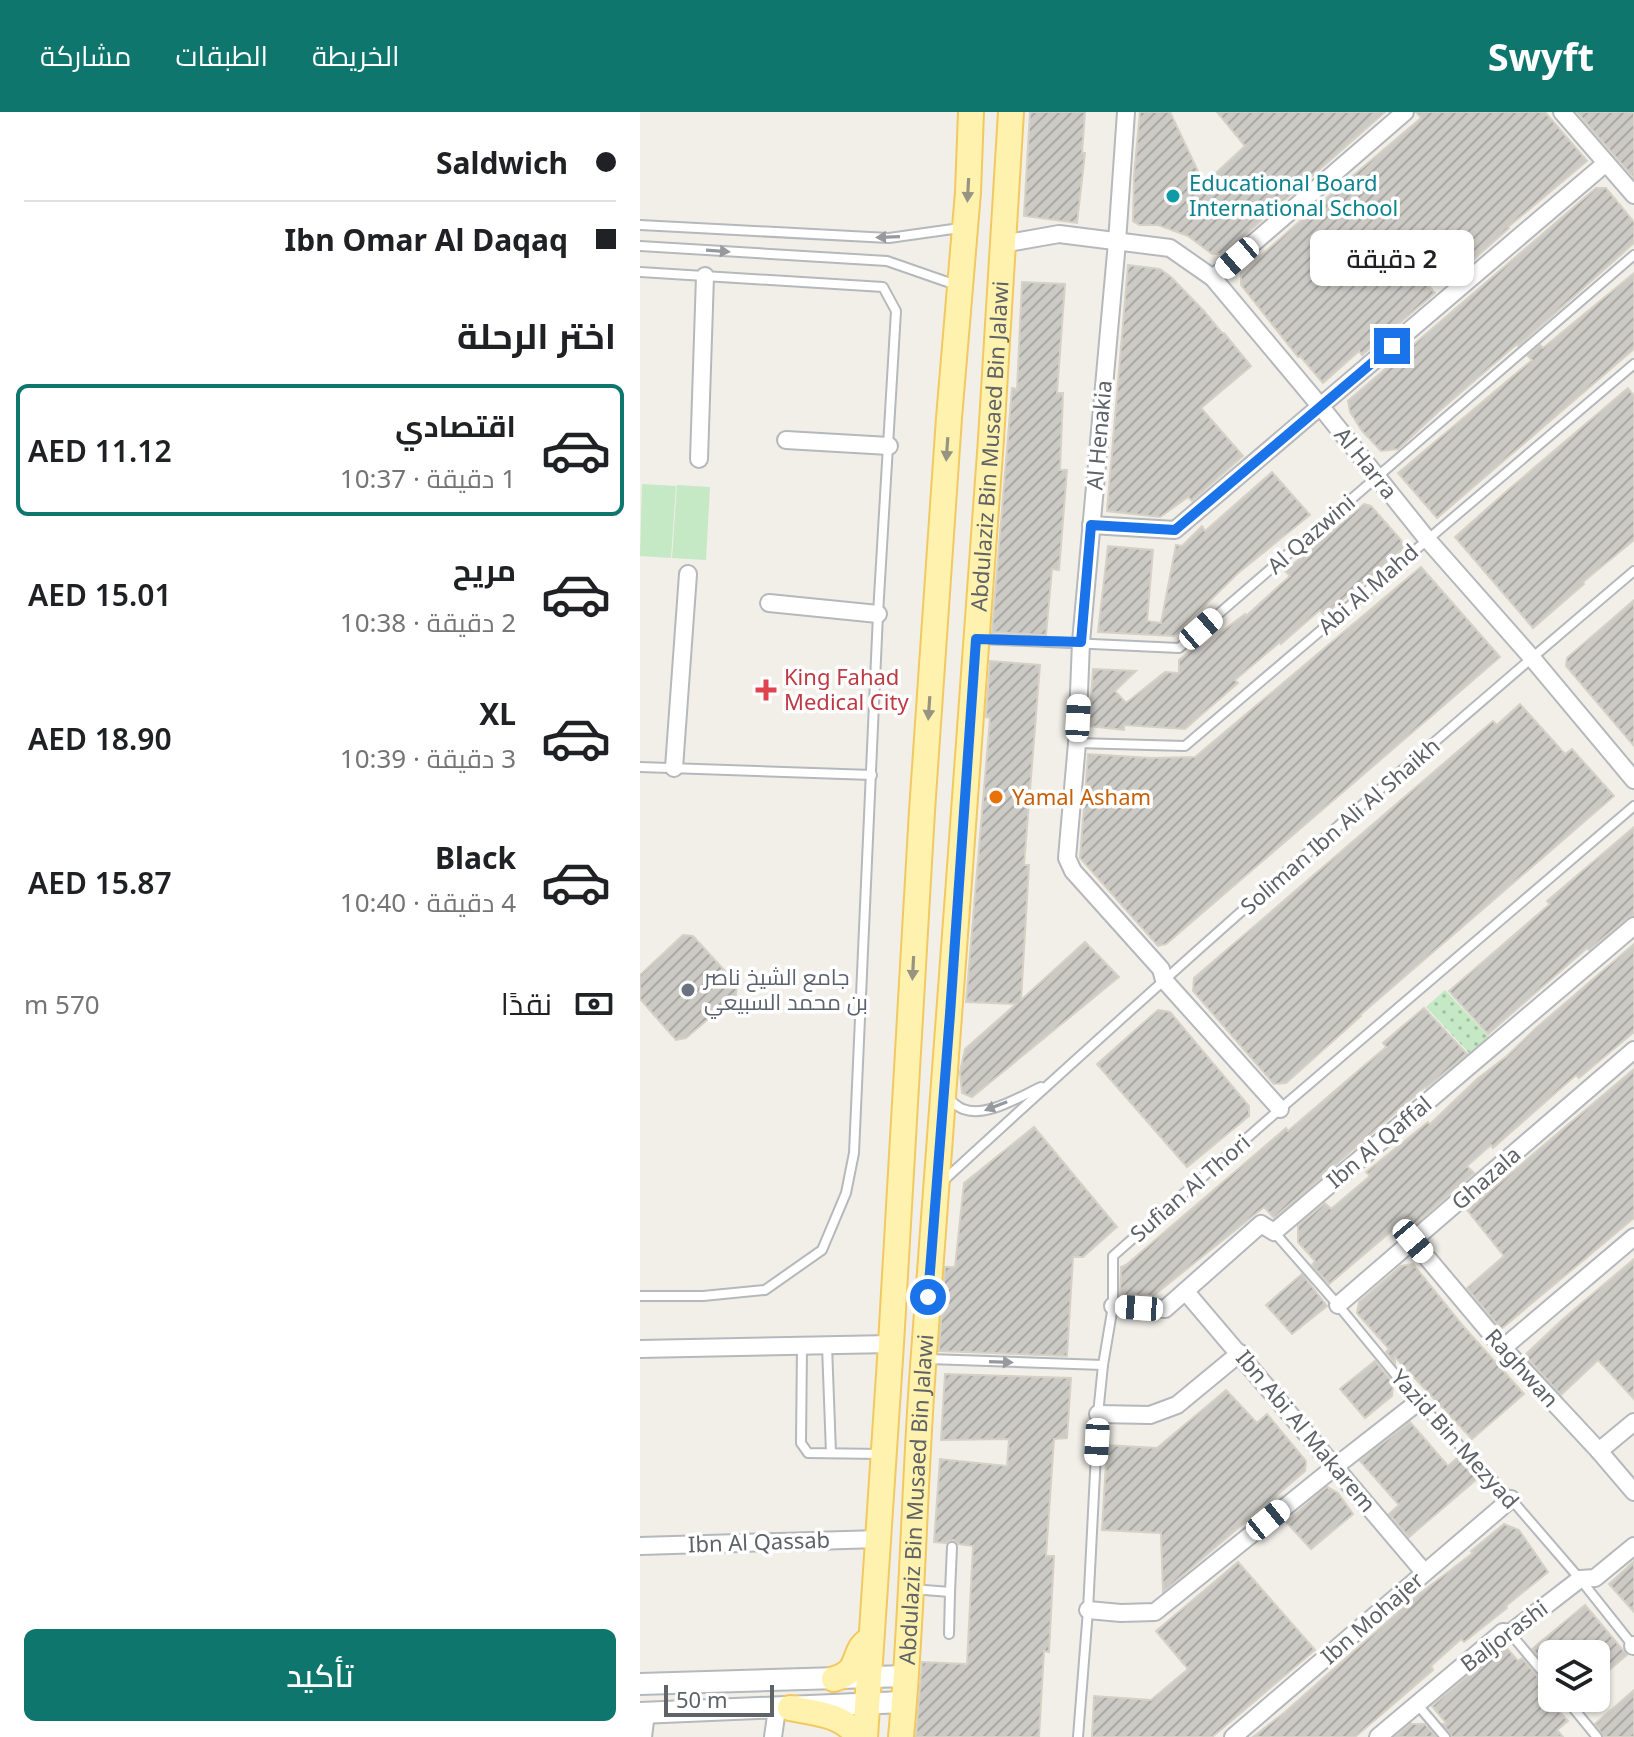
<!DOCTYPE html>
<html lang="ar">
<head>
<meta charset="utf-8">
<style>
  :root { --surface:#fff; --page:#f6f6f6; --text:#202124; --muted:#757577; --line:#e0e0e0; --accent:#0f766e }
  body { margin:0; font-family:"Noto Sans",Cairo,sans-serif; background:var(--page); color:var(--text); direction:rtl; height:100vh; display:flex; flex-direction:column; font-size:30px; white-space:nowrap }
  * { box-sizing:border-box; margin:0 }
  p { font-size:26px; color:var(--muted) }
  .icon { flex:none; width:44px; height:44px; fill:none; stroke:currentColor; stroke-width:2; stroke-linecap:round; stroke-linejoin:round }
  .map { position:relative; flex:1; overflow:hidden; direction:ltr }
  .drawer { display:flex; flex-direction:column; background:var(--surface); width:640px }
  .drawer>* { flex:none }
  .guide { display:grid; align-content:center; height:176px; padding:0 24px; background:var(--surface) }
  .tools { position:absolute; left:898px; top:1528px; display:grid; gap:16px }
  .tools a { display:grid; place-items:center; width:72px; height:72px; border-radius:12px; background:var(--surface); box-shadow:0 2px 6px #0004; font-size:40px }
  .scale { position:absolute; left:24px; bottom:20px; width:110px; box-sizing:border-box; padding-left:8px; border:4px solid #5f6368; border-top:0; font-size:22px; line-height:28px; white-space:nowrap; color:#5f6368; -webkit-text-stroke:6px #fff; paint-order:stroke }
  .end { position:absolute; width:36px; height:36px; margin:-18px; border:10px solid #1a73e8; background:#fff; box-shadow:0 0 0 4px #fff }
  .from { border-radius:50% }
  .bubble { position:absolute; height:56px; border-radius:12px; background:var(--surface); box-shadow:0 2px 6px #0004; font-size:26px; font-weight:600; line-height:56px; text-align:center; direction:rtl }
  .car { position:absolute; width:24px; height:48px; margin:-24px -12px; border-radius:10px; box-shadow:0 0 6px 2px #0007; background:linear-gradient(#fff 24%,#345 0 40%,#fff 0 76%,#345 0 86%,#fff 0) }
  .guide b { display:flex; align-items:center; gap:28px; height:76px; font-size:30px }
  .guide b+b { border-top:2px solid var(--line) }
  .guide i { width:20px; height:20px; background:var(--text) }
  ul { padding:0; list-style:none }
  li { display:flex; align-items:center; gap:24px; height:132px; margin:0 16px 12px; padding:0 8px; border:4px solid transparent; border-radius:12px }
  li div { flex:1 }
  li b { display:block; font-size:30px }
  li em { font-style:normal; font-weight:600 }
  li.selected { border-color:var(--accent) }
  li>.icon { width:72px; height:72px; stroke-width:1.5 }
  h2 { padding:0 24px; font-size:36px; line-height:96px }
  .pay { display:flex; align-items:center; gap:20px; height:88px; padding:0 24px; font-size:30px }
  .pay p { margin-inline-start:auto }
  .primary-button { display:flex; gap:16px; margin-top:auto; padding:16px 24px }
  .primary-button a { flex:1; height:92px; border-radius:12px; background:var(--accent); color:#fff; font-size:32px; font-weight:600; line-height:92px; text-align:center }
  header { display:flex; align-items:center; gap:48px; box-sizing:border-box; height:112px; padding:0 40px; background:var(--accent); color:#fff }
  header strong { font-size:38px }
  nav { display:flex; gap:44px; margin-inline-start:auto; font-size:28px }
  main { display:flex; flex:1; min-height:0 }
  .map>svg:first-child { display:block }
</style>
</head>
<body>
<header>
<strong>Swyft</strong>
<nav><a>الخريطة</a><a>الطبقات</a><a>مشاركة</a></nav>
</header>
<main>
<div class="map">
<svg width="994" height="1625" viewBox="0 0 994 1625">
  <defs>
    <pattern id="green-dots" width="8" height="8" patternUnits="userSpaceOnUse" patternTransform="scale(2)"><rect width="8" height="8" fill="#c5e8c5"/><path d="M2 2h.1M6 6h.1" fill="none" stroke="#a3c0a4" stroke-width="1.8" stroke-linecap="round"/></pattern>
    <pattern id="building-hatch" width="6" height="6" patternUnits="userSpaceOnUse" patternTransform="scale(2)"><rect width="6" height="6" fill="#cccac5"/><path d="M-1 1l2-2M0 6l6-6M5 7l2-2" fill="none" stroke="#a9a8a4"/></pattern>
  </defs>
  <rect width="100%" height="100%" fill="#f1efe8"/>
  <polygon fill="url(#green-dots)" points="805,878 850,926 831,943 786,895"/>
  <g fill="#c5e8c5">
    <polygon points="2,372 36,374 31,446 0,444"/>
    <polygon points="37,373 70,375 66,448 32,446"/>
  </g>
  <g fill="url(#building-hatch)" stroke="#d6d1c6" stroke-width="2">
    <polygon points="390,0 445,0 442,41 445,41 437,111 384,104"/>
    <polygon points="500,0 530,0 564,72 605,34 577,0 745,0 590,136 581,142 572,142 548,124 518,113 499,113 493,109 494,63"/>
    <polygon points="776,0 905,0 947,49 868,115 869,116 833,148 828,142 789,174 795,181 722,243 719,239 683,271 660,244 658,245 601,173 601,161 676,95 781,6"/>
    <polygon points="937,0 994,0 994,66 954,20"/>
    <polygon points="956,76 966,76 994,110 994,131 878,234 877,232 798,300 758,337 741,339 722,319 710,300 708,289"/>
    <polygon points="488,153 520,157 531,165 564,199 582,221 584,221 611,254 561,296 603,344 552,389 548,385 520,405 467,399"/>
    <polygon points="994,161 994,237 797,406 758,361 892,248 888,244 900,233 903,236"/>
    <polygon points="382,170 425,172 417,281 423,281 420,358 427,358 419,458 412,457 406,523 352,520 372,276 377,277"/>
    <polygon points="988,276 994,284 994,428 943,470 944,472 893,516 815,425 868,378"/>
    <polygon points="632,360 670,403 598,461 534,524 458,520 468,434 513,438 507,509 521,511 536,433 542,434 562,414 565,419"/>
    <polygon points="724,392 731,394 761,428 764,436 684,503 680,498 641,532 640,530 595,568 598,571 545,617 484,613 484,618 449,614 453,557 496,559 475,579 486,591 525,560 539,561 539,548 559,532 561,535 605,502 606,504 650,464 645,459"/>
    <polygon points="781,455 860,545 526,832 518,834 440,746 448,642 512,646 555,645"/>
    <polygon points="994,488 994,634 926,554 927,546"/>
    <polygon points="350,549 400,553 384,753 389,753 381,888 445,830 479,865 332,985 322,981 320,960 325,937 376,892 326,890 350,606 346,605"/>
    <polygon points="880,592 925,642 932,637 974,684 720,903 721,904 646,971 634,972 553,879 554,866 853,609 857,613"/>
    <polygon points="994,715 994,803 987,806 949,838 947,836 848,922 809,879 910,792 907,789"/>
    <polygon points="43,823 53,824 97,872 96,883 46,926 36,928 0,887 0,863"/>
    <polygon points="994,832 994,920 939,966 936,963 853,1036 851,1033 827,1054 834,1061 774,1113 767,1106 689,1172 672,1153 675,1149 658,1130 658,1114 685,1091 691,1097 730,1064 726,1060 788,1010 790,1012 837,967 867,944 896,916"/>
    <polygon points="784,896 827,942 786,976 785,975 634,1106 624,1095 513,1184 480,1183 481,1155 486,1153 646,1016 648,1019 746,935 743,931"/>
    <polygon points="518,898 530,900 609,994 609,1004 547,1055 457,952"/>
    <polygon points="994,957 994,1106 861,1217 827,1176 864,1144 827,1098"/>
    <polygon points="394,1015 477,1115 443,1145 433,1145 427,1244 299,1239 305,1155 315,1155 324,1071"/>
    <polygon points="994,1147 994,1287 958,1248 921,1283 885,1243 923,1207"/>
    <polygon points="773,1152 823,1214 884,1282 832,1327 755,1245 755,1251 746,1240 749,1237 717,1201 719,1190 761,1154"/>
    <polygon points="662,1162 687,1194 652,1222 626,1193"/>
    <polygon points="735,1249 753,1271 752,1284 725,1306 700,1277"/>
    <polygon points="305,1262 431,1266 427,1326 414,1327 406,1444 414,1444 409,1540 404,1539 399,1625 276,1625 282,1550 327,1552 333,1434 318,1432 313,1428 306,1431 294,1430 300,1347 367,1354 369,1327 301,1328"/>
    <polygon points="586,1278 617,1311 627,1302 666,1349 665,1359 523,1480 521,1421 462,1418 467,1333 517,1336"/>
    <polygon points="770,1310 808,1354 817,1346 837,1367 769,1425 749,1402 759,1393 720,1349"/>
    <polygon points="687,1375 698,1381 713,1402 671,1437 646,1410"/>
    <polygon points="864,1412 879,1418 908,1460 866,1494 867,1496 824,1530 821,1527 791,1554 793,1558 715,1625 613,1625 645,1600 774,1486 833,1441 831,1439"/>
    <polygon points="994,1449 994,1500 969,1472"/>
    <polygon points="598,1450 675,1538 572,1625 452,1625 454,1584 511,1588 548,1557 516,1519"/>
    <polygon points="945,1493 987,1543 956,1569 956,1542 912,1542 912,1560 892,1537"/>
    <polygon points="864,1533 878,1549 882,1546 907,1576 912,1578 912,1586 918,1586 924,1595 919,1599 928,1609 917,1618 923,1625 812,1625 803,1612 807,1612 792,1594"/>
    <polygon points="994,1578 994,1625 964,1625 955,1612"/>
    <polygon points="770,1612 785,1612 796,1625 755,1625"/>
  </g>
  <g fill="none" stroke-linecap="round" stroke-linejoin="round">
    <g stroke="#b5b8bc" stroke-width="12">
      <g id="service">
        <polyline points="0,113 249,126 320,116"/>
        <polyline points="0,134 247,149 319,174"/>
        <polyline points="0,160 243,175 256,199 238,502 214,1041 206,1081 182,1138 125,1178 63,1184 0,1184"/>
        <polyline points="341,527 539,536 994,143"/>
        <polyline points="437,631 545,634 994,252"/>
        <polyline points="0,655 232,663"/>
        <path d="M307,986C312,989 317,995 323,997C346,1006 379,985 401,975"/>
        <path d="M302,1070C528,862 759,658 994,459"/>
        <polyline points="634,1120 698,1193 778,1290 871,1387 940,1467 994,1535"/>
        <polyline points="187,1234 191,1341"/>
        <polyline points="162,1235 161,1331 168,1341 242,1342"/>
        <polyline points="288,1247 463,1253"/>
        <polyline points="272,1477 310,1480 309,1522"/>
        <polyline points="310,1480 312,1435"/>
        <polyline points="870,1521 912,1571"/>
        <polyline points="925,1586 957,1625"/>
        <polyline points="777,1592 805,1625"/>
        <polyline points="438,1625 448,1498 458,1302 463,1253 473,1194 473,1144 640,997 994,694"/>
      </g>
    </g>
    <g stroke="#b5b8bc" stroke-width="20">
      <g id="minor">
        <polyline points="486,0 477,130 441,530 437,631 427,746 433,759 521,857 524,868 640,997"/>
        <polyline points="922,0 994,83"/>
        <polyline points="362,132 419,122 530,136 573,166 681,295 787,427 892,546 994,668"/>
        <polyline points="573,166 765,0"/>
        <polyline points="146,328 249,334"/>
        <polyline points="59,347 65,164"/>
        <polyline points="451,413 535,418 966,51"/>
        <polyline points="129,491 238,502"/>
        <polyline points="34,656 48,462"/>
        <polyline points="773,1129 863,1236 959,1339 994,1380"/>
        <polyline points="546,1180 784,1460"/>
        <polyline points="698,1193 994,938"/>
        <polyline points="473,1194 525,1197 621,1112 634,1120 994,814"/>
        <polyline points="863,1236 994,1125"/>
        <polyline points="0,1237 251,1232"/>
        <polyline points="458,1302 510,1303 537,1293 600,1241"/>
        <polyline points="959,1339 994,1310"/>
        <polyline points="0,1434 239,1427"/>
        <polyline points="448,1498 481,1501 515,1500 696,1354 778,1290"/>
        <polyline points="993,1534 994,1533"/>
        <polyline points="3,1625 6,1601"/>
        <polyline points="133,1625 137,1597"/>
        <polyline points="593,1625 871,1387"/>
        <polyline points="738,1625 863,1520 870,1521 940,1467 955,1466 994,1434"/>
      </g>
    </g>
    <g stroke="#b5b8bc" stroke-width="24">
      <g id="tertiary">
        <polyline points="0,1572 267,1564"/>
        <polyline points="0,1601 264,1590"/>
      </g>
    </g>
    <g stroke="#f2c960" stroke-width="28">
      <g id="primary">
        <path d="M194,1567C223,1559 210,1540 229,1528"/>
        <path d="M150,1596C173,1601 205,1602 217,1625"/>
        <polyline points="225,1625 251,1232 282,699 309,306 328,80 331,0"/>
        <path id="s1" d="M261,1625C273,1497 274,1369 284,1241C307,936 329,632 351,327C358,218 364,109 371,0"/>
      </g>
    </g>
    <use href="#service" stroke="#fff" stroke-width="8"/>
    <use href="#minor" stroke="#fff" stroke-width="16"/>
    <use href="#tertiary" stroke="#fff" stroke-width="20"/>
    <use href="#primary" stroke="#fff2af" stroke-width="24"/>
  </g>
  <defs><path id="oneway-solid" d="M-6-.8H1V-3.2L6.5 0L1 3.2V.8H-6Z" transform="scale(2)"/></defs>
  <g fill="#979581">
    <use href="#oneway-solid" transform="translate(328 78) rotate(93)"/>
    <use href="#oneway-solid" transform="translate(307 337) rotate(94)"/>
    <use href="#oneway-solid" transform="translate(289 596) rotate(94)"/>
    <use href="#oneway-solid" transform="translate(273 856) rotate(93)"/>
  </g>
  <g fill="#979a9d">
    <use href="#oneway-solid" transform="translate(248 125) rotate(178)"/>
    <use href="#oneway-solid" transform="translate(78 139) rotate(4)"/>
    <use href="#oneway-solid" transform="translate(356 994) rotate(159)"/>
    <use href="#oneway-solid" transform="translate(361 1250) rotate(2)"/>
  </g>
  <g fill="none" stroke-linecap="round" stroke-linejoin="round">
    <polyline stroke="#1a73e8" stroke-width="10" points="288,1185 310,902 336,527 441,530 451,413 535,418 752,234"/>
  </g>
  <circle fill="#0f9aa8" stroke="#fff" stroke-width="3" cx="533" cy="84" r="8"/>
  <path fill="#e0444e" stroke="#fff" stroke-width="3" d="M122 566h8v8h8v8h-8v8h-8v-8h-8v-8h8z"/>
  <circle fill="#e8710a" stroke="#fff" stroke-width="3" cx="356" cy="685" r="8"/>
  <circle fill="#6b7280" stroke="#fff" stroke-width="3" cx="48" cy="878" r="8"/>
  <g text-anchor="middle" stroke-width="7" stroke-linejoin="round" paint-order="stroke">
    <g font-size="22" fill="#0d838f" stroke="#fff" text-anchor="start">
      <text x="549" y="79">Educational Board<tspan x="549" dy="25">International School</tspan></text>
    </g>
    <g font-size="22" fill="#5f6368" stroke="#fff">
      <text transform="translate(459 323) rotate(-85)" y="8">Al Henakia</text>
      <text dy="8" stroke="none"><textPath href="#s1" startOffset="1294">Abdulaziz Bin Musaed Bin Jalawi</textPath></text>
      <text transform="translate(726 351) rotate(51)" y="8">Al Harra</text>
      <text transform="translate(671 422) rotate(-41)" y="8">Al Qazwini</text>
      <text transform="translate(728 477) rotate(-41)" y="8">Abi Al Mahd</text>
      <text transform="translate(700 714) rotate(-41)" y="8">Soliman Ibn Ali Al Shaikh</text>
      <text transform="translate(739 1030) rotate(-40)" y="8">Ibn Al Qaffal</text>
      <text transform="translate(846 1066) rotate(-41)" y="8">Ghazala</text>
      <text transform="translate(550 1076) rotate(-41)" y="8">Sufian Al Thori</text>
      <text transform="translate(882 1256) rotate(48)" y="8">Raghwan</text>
      <text transform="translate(666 1319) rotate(50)" y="8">Ibn Abi Al Makarem</text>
      <text transform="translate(815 1327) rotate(48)" y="8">Yazid Bin Mezyad</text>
      <text dy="8" stroke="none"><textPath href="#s1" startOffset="238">Abdulaziz Bin Musaed Bin Jalawi</textPath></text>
      <text transform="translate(119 1430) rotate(-2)" y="8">Ibn Al Qassab</text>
      <text transform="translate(732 1506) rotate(-41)" y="8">Ibn Mohajer</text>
      <text transform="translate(864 1524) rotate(-37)" y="8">Baljorashi</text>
    </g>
    <g font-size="22" fill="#be3a42" stroke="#fff" text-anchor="start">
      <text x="144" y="573">King Fahad<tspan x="144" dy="25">Medical City</tspan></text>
    </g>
    <g font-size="22" fill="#c56008" stroke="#fff" text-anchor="start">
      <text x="372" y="693">Yamal Asham</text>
    </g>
    <g font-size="22" fill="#5b616d" stroke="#fff" text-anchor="start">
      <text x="64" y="873">جامع الشيخ ناصر<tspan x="64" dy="25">بن محمد السبيعي</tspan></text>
    </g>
  </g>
</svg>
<div class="tools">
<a><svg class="icon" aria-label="layers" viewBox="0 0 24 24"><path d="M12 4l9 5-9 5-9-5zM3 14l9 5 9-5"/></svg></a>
</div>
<div class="scale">50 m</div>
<i class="end from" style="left:288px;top:1185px"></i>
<i class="end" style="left:752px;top:234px"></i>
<div class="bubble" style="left:670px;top:118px;width:164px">2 دقيقة</div>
<i class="car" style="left:597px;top:146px;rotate:229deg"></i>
<i class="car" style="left:561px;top:517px;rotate:49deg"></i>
<i class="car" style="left:438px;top:606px;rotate:3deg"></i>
<i class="car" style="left:773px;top:1129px;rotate:140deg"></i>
<i class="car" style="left:499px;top:1196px;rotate:274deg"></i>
<i class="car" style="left:457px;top:1330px;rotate:183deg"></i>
<i class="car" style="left:628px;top:1408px;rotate:51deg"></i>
</div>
<section class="drawer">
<div class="guide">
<b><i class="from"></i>Saldwich</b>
<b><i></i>Ibn Omar Al Daqaq</b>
</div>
<h2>اختر الرحلة</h2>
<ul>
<li class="selected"><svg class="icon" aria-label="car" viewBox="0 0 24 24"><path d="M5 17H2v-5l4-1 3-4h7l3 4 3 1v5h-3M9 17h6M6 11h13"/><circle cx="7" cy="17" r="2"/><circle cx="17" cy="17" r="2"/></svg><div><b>اقتصادي</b><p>1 دقيقة · 10:37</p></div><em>AED 11.12</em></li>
<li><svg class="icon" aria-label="car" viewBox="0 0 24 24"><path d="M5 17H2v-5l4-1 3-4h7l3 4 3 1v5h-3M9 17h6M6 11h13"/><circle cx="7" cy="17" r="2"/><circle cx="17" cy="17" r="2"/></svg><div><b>مريح</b><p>2 دقيقة · 10:38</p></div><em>AED 15.01</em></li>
<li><svg class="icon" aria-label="car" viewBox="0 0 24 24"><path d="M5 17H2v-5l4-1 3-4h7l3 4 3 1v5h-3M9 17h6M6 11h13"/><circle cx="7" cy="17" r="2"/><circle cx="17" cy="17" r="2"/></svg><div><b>XL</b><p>3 دقيقة · 10:39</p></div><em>AED 18.90</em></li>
<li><svg class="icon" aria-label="car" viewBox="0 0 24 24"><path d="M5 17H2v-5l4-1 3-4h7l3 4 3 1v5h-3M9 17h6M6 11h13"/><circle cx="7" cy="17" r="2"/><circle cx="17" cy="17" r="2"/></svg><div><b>Black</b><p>4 دقيقة · 10:40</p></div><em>AED 15.87</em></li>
</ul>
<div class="pay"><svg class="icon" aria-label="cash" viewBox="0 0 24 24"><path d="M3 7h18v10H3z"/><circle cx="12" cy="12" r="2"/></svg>نقدًا<p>570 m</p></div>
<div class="primary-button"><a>تأكيد</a></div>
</section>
</main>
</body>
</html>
